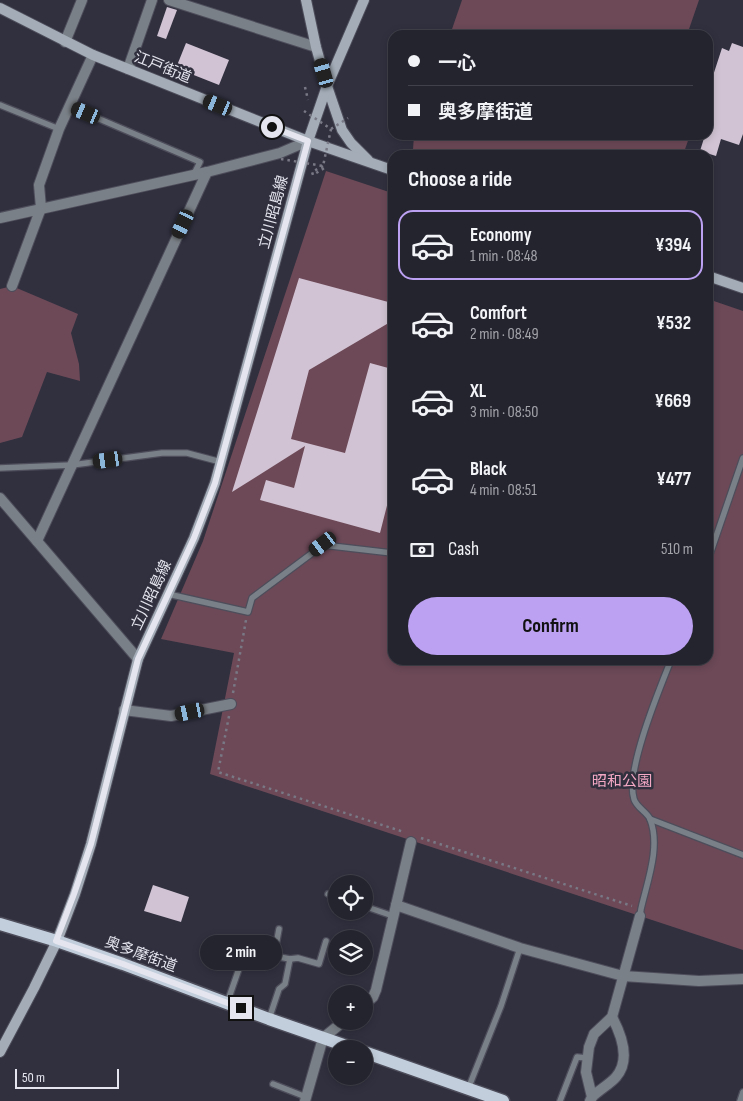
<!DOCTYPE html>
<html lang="en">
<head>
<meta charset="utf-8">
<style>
  :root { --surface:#24242f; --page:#30303b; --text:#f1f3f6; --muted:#a3a4aa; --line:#41414b; --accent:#bca0f2 }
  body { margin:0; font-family:"Sofia Sans Condensed","Noto Sans JP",sans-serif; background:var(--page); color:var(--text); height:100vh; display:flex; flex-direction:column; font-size:19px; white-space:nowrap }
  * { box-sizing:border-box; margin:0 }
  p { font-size:16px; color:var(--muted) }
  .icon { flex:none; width:28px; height:28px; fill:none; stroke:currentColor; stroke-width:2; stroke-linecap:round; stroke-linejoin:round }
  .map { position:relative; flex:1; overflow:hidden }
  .drawer { position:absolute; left:388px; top:150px; width:325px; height:515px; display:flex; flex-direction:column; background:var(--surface); border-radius:15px; box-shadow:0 2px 8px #0003,0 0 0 1px var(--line) }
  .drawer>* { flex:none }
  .banner { position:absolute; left:388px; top:30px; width:325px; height:110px; border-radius:15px; box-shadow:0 2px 8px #0003,0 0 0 1px var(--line); display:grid; align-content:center; height:110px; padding:0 20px; background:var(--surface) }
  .tools { position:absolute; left:328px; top:875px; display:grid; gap:10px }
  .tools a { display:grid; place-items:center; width:45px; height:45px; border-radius:50%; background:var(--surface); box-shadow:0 2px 8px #0003,0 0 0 1px var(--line); font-size:25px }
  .scale { position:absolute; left:15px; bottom:12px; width:104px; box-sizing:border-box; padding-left:5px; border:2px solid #e5e5ef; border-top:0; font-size:14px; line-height:18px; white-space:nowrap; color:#e5e5ef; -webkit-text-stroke:4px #30303f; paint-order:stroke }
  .end { position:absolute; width:22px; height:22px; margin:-11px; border:6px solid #e5e5ef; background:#111; box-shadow:0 0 0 2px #111 }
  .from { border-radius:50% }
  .bubble { position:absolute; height:35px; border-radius:18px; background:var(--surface); box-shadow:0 2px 8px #0003,0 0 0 1px var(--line); font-size:16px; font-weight:700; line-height:35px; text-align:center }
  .car { position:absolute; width:15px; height:30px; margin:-15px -8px; border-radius:6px; box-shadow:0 0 4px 1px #0007; background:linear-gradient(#222 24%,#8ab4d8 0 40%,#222 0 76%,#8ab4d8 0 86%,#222 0) }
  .banner b { display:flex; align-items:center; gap:18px; height:48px; font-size:19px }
  .banner b+b { border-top:1px solid var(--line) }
  .banner i { width:12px; height:12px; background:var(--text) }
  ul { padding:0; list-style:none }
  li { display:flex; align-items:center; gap:15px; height:70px; margin:0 10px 8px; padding:0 10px; border:2px solid transparent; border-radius:15px }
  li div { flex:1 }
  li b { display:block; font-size:19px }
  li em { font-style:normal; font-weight:700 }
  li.active { border-color:var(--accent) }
  li>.icon { width:45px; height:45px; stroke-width:1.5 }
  h2 { padding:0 20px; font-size:22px; line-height:60px }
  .pay { display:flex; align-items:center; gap:12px; height:55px; padding:0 20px; font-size:19px }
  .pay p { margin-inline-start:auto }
  .button { display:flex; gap:10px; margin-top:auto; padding:10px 20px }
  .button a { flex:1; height:58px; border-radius:30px; background:var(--accent); color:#111; font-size:20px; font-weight:700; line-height:58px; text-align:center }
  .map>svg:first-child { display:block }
</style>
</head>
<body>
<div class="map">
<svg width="743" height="1101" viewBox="0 0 743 1101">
  <rect width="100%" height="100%" fill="#30303f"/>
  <g fill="#6d4957">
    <polygon points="462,0 699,0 687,35 450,35"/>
    <polygon points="414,135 690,135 683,155 427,155 413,150"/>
    <polygon points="326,171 392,193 392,660 708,660 708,299 743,311 743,950 210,774 234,653 161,639 203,541"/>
    <polygon points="12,286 78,314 71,333 79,364 80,381 47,372 22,437 0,443 0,289"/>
  </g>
  <g fill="#d1c3d3">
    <polygon points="167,7 177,10 166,39 157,36"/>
    <polygon points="186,43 229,60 219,85 176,68"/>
    <polygon points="732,43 743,47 743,134 739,145 721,139 716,156 700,151 705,135 708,135 708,91 722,48 729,51"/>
    <polygon points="299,278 392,303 392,321 309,370 291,439 345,453 370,363 392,369 392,486 380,533 260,500 266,480 294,488 305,446 232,492"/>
    <polygon points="153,885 189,897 181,922 144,911"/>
  </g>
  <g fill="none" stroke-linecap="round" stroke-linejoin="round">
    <g stroke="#4d4d5b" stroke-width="8">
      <g id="lane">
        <polyline points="0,105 59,129"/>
        <polyline points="69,106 200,162 194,174"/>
        <polyline points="0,468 72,465 162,453 187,453 221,462"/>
        <polyline points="708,560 743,458"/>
        <polyline points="168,594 248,612 252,598 323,545 392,553"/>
        <polyline points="650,819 743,855"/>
        <polyline points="328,894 336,897"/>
        <polyline points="364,906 393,916"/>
        <path d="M640,916L641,909C647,882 661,847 650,819C647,812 636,807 634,799C625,771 660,688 671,660"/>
        <polyline points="279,929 274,956 290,959 298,958 319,964 326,941"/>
        <polyline points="227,1003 241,963"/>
        <polyline points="269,1019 279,989 285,984 290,959"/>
        <polyline points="273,1084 306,1097"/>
        <polyline points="468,1089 501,1006 520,948"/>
        <polyline points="560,1101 577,1057 587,1058"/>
        <polyline points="740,1101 743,1092"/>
      </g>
    </g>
    <g stroke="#4d4d5b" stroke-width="12">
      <g id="street">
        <polyline points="169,0 316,47"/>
        <polyline points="65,42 82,0"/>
        <polyline points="128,69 152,0"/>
        <polyline points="0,218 207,172 280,153 308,141"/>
        <polyline points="12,286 41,208 39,185 59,129 93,55"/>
        <polyline points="0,498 138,659"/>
        <polyline points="37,541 207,172"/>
        <polyline points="124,710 171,716 231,704"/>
        <polyline points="396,905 520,948 623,976 699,981 743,979"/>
        <polyline points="364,1005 373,997 376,990 411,842"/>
        <path d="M592,1097C599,1090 610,1084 616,1077C631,1060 621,1034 612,1017"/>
        <polyline points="305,1101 323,1038 344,1021"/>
        <polyline points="590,1101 592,1097 586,1072 589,1047 594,1034 612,1017 640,916"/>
      </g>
    </g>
    <g stroke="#4d4d5b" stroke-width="12">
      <g id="secondary">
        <polyline points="306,0 316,47 327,86 342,130 351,143 368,160"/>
        <polyline points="0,8 93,55 308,141 392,170"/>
        <polyline points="708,276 743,288"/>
        <polyline points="0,1052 34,988 57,941 75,894 91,844 138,659 194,538 215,483 308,141 327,86 364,0"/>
      </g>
    </g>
    <g stroke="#4d4d5b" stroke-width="15">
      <g id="primary">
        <polyline points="0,924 57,941 123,964 269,1019 355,1049"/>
        <polyline points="364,1052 503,1101"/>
      </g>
    </g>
    <g stroke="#797986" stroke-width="2.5" stroke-dasharray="2.5 4" stroke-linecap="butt">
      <polyline points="305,87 308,100"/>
      <polyline points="323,166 312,172 313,175 326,167"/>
      <polyline points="233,693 246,620"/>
      <polyline points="229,716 218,772 404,832"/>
      <polyline points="421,838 632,906"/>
    </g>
    <use href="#lane" stroke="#7a8087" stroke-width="5.5"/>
    <use href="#street" stroke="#7a8087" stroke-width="10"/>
    <use href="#secondary" stroke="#a3acb7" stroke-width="10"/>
    <use href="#primary" stroke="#c2cedc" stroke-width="12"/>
    <g stroke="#797986" stroke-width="2.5" stroke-dasharray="2.5 4" stroke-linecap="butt">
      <polyline points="331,129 348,118"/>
      <polyline points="281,159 323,166 331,129 304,111"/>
    </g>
  </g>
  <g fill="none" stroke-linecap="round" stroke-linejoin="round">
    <polyline stroke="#e5e5ef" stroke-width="6" points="241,1008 123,964 56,941 74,894 91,844 138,659 194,538 215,483 308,141 272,127"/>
  </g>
  <g text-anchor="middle" stroke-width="5" stroke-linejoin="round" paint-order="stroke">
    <g font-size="15" fill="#e5e5ef" stroke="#30303f">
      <text transform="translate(163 67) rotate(22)" y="5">江戸街道</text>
      <text transform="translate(273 212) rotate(-75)" y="5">立川昭島線</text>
      <text transform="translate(151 595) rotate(-65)" y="5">立川昭島線</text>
      <text transform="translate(141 954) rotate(20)" y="5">奥多摩街道</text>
    </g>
    <g font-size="15" fill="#f4a8c4" stroke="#30303f">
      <text x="622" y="786">昭和公園</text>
    </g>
  </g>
</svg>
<div class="tools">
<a><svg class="icon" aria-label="locate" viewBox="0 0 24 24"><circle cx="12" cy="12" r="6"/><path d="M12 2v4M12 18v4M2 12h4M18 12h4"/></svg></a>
<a><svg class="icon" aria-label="layers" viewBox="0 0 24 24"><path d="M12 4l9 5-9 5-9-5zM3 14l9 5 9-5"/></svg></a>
<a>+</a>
<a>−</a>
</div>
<div class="scale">50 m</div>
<i class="end from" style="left:272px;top:127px"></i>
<i class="end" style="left:241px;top:1008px"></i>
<div class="bubble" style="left:200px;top:935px;width:82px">2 min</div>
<i class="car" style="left:324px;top:73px;rotate:344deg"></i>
<i class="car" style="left:218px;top:105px;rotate:292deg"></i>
<i class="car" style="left:86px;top:113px;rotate:293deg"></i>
<i class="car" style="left:183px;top:224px;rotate:205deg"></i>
<i class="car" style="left:108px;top:460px;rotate:262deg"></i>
<i class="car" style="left:323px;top:544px;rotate:233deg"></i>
<i class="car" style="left:190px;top:712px;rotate:258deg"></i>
<div class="banner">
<b><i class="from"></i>一心</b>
<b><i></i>奥多摩街道</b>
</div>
<section class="drawer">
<h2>Choose a ride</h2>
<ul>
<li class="active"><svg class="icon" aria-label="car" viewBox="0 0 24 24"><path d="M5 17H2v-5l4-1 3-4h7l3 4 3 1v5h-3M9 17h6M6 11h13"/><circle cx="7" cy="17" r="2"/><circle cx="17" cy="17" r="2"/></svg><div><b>Economy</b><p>1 min · 08:48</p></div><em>¥394</em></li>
<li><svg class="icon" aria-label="car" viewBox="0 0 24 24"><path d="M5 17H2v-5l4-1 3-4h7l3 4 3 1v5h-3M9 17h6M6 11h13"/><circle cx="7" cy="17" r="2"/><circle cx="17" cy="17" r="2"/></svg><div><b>Comfort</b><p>2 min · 08:49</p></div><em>¥532</em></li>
<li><svg class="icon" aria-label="car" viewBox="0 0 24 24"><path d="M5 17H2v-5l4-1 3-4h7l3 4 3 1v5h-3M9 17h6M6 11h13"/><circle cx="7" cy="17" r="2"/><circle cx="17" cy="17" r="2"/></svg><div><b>XL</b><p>3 min · 08:50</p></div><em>¥669</em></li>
<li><svg class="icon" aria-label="car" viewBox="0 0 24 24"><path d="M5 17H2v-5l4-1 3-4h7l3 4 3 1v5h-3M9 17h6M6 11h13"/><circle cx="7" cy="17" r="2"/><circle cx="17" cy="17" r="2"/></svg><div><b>Black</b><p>4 min · 08:51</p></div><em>¥477</em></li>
</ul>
<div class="pay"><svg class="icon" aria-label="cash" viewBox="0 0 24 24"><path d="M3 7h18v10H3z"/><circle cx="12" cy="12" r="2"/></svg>Cash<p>510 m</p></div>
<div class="button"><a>Confirm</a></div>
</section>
</div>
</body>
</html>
